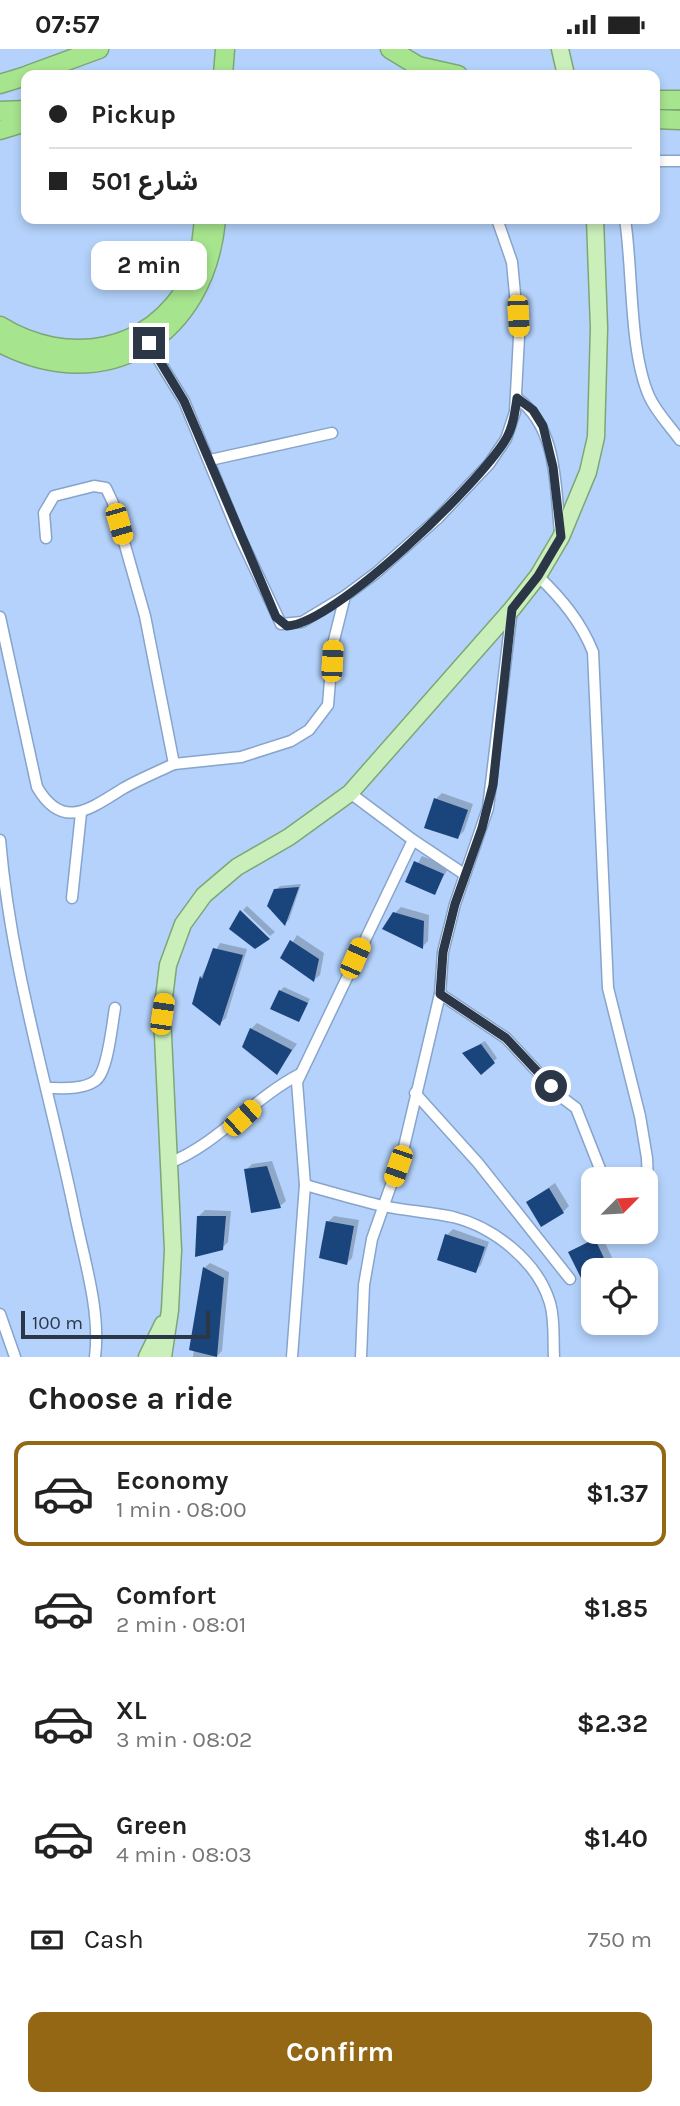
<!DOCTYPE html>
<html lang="en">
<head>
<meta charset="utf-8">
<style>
  :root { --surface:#fff; --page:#f6f6f6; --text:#222; --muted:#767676; --line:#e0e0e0; --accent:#936713 }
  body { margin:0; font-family:Karla,"Noto Sans Arabic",sans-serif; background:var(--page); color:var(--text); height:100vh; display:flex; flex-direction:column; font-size:26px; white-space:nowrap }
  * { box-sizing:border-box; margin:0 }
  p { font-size:23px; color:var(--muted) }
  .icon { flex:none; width:38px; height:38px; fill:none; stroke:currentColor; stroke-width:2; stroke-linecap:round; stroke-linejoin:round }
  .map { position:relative; height:1308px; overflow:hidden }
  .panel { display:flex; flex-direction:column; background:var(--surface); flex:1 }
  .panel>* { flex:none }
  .top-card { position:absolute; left:21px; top:21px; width:639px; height:154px; border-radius:14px; box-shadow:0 4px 10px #0003; display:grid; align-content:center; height:154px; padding:0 28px; background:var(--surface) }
  .needle { width:46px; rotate:66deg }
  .buttons { position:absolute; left:581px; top:1118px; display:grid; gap:14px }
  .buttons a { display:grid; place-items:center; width:77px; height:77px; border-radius:14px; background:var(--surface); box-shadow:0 4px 10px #0003; font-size:35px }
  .scale { position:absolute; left:21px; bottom:18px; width:189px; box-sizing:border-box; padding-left:7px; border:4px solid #2b3747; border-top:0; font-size:19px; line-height:24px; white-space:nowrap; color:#2b3747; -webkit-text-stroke:5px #b4d2fb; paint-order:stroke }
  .end { position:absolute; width:32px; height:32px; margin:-16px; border:9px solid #2b3747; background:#fff; box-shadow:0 0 0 4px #fff }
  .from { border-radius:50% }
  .bubble { position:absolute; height:49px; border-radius:14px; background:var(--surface); box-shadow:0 4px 10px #0003; font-size:23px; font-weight:700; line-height:49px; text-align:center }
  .car { position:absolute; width:21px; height:42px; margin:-21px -10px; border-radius:9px; box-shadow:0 0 5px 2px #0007; background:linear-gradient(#f5c518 24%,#345 0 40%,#f5c518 0 76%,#345 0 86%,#f5c518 0) }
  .top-card b { display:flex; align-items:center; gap:24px; height:66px; font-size:26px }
  .top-card b+b { border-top:2px solid var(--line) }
  .top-card i { width:18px; height:18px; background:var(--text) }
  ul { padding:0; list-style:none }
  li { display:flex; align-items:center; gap:21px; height:105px; margin:0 14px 10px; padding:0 14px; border:4px solid transparent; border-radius:14px }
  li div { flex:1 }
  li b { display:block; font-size:26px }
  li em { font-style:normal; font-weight:700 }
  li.current { border-color:var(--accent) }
  li>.icon { width:63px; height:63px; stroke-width:1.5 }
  h2 { padding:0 28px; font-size:32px; line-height:84px }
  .pay { display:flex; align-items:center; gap:18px; height:77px; padding:0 28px; font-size:26px }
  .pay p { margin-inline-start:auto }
  .action { display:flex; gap:14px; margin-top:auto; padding:14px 28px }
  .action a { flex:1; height:80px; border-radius:14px; background:var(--accent); color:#fff; font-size:28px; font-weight:700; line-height:80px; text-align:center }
  .status { display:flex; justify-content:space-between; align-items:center; height:49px; padding:0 35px; background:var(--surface); direction:ltr }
  .status svg { height:19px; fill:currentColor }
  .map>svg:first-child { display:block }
</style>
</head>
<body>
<div class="status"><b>07:57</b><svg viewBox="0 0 49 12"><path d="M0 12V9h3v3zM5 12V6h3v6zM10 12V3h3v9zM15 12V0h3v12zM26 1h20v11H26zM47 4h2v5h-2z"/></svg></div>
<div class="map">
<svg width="680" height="1308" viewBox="0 0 680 1308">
  <rect width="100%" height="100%" fill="#b4d2fb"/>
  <g fill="#0003">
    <polygon points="442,744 473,755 464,782 458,788 436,750"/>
    <polygon points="422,807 449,818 434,844 408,832"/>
    <polygon points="301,835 289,871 285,874 276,841 280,837"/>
    <polygon points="247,857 275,883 270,887 243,861"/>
    <polygon points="401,858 429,866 428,892 422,898 395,864"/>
    <polygon points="297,886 324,904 320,926 314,931 283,909"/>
    <polygon points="220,894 247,900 226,969 220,974 194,955 201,928"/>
    <polygon points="284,938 310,950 299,971 280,942"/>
    <polygon points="257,974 297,995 277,1023 251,980"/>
    <polygon points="485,992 497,1009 482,1024 464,1004"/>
    <polygon points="272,1112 286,1152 280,1157 246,1121 252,1115"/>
    <polygon points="555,1134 569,1157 563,1163 528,1153"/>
    <polygon points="205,1161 231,1162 228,1193 222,1199 199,1167"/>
    <polygon points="334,1167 359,1171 352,1209 347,1214 328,1173"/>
    <polygon points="453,1180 489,1193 481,1216 475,1222 447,1186"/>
    <polygon points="601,1185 615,1215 609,1221 593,1222 593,1229 585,1233 570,1203"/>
    <polygon points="210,1214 229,1223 222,1302 216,1308 193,1308 204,1219"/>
  </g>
  <g fill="#1a447c">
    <polygon points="434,749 468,761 458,790 424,779"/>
    <polygon points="414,812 444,825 435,846 405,833"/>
    <polygon points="299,838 285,877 267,857 274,840"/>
    <polygon points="240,861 270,890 255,900 229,880"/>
    <polygon points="393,863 424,872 423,900 382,880"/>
    <polygon points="290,891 319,910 314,933 280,909"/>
    <polygon points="213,899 243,906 220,977 192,955 200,927 202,930"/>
    <polygon points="279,941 308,954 299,973 270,960"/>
    <polygon points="250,979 292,1001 277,1026 242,998"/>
    <polygon points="481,995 495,1014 481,1026 462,1004"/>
    <polygon points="267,1117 281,1159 251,1164 244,1120"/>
    <polygon points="549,1139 564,1164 541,1178 526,1153"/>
    <polygon points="197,1167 226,1167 223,1201 195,1208"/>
    <polygon points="326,1172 354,1177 347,1216 319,1209"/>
    <polygon points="445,1185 485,1198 476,1224 437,1211"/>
    <polygon points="595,1190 610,1222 593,1222 593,1231 584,1235 568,1203"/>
    <polygon points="203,1218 224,1229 217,1308 189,1301"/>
  </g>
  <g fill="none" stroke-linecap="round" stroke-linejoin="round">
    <g stroke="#87a4cb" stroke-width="13">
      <g id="minor">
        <polyline points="654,112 680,112"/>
        <path d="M625,170C633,221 629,301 649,347C656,363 670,377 680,391"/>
        <polyline points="147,292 184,352 239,486 281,575 302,573 345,547"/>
        <path d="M517,349C558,379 555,437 560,483"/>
        <polyline points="210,411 332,384"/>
        <polyline points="46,489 44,464 54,447 94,437 106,439 113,454 145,567 174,715 241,708 291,692 309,681 328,656 333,595 345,547 376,524 437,470 489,415 506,390 515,363 519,288 512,213 497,170"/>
        <path d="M538,527C562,550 581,573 593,603L608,939L640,1067L647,1109L650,1182L641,1187L631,1183"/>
        <path d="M0,568L37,738C63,783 91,759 124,739C140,730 157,723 174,715"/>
        <path d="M0,791C11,920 48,1036 74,1161C83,1207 101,1261 95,1308"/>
        <polyline points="413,791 464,825"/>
        <polyline points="72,849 81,764"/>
        <polyline points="440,945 506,989 560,1047 576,1059 604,1130"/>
        <path d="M47,1039C62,1039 82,1041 95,1032C108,1024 112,975 115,959"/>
        <polyline points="415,1044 478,1114 570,1230"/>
        <path d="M169,1114C219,1094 252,1050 300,1025"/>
        <path d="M305,1136C331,1143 357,1151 383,1157C406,1162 430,1163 453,1168C494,1178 538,1213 550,1254C555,1271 553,1290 554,1308"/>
        <polyline points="0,1265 15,1308"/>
        <polyline points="292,1308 305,1136 297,1033 413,791 350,744"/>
        <polyline points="361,1308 364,1236 372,1190 403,1102 440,945 443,903 455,855 488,759 512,560"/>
      </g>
    </g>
    <g stroke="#7ca775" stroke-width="19">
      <g id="primary">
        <polyline points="560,0 566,26"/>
        <polyline points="147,1308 163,1275"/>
        <polyline points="163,1308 170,1261 173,1201 162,965 168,916 183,875 204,846 237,818 289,788 350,744 512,560 538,527 561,488 588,423 596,388 599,279 595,170"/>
      </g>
    </g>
    <g stroke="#7ca775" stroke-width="21">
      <g id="motorway">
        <polyline points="390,0 418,17 458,26"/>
        <polyline points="28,26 99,0"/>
        <polyline points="223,26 225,0"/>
        <polyline points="0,35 26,27"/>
        <polyline points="654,51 680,51"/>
        <polyline points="0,62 26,61"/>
        <polyline points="654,70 680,71"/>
        <polyline points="0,81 26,73"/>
        <path d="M0,277C66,318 151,305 190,232C200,213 202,191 204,170"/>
        <path d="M0,294C107,350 206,286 216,170"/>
      </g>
    </g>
    <use href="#minor" stroke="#fff" stroke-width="10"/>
    <use href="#primary" stroke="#caefbb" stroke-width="16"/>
    <use href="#motorway" stroke="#a7e48e" stroke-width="18"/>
  </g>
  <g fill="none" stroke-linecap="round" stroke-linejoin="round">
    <path stroke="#2b3747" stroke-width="9" d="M149,294L184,352L276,568L287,577C335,575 480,434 506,390C513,378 515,363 517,349L533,361L543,377L553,418L561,488L538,527L512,560L493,736L482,779L455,855L443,903L440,945L506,989L551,1037"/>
  </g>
</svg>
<div class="buttons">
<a><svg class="needle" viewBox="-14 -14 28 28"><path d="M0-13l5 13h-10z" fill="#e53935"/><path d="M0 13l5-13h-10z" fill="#767676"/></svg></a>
<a><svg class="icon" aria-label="locate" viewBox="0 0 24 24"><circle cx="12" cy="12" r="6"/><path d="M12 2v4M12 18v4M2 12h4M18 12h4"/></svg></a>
</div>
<div class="scale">100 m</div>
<i class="end from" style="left:551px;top:1037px"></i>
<i class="end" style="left:149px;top:294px"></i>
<div class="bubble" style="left:91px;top:192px;width:116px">2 min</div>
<i class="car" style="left:518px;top:267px;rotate:177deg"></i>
<i class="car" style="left:119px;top:475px;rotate:164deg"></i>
<i class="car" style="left:332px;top:612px;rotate:3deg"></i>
<i class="car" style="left:355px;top:909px;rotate:24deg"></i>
<i class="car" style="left:162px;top:965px;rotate:8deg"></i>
<i class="car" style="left:242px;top:1069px;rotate:48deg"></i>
<i class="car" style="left:398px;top:1117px;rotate:199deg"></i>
<div class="top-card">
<b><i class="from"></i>Pickup</b>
<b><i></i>شارع 501</b>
</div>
</div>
<section class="panel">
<h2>Choose a ride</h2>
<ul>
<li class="current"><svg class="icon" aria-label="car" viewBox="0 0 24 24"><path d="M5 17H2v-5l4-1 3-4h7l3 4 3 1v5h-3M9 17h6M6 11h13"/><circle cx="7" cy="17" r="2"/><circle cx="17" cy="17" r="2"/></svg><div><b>Economy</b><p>1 min · 08:00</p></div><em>$1.37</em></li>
<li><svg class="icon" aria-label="car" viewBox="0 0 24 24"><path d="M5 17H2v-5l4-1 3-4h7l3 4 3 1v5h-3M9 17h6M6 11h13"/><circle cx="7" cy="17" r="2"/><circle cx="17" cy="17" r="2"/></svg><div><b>Comfort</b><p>2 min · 08:01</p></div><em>$1.85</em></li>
<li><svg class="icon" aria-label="car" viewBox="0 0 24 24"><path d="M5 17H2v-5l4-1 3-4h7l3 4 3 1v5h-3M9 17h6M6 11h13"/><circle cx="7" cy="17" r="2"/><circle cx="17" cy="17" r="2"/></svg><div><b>XL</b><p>3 min · 08:02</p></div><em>$2.32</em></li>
<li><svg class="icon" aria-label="car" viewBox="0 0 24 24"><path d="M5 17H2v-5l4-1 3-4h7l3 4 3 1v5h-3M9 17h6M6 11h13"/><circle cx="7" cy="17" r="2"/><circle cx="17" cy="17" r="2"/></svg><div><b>Green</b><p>4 min · 08:03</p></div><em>$1.40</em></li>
</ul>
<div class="pay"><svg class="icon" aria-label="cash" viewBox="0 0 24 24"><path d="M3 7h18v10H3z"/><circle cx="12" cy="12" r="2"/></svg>Cash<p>750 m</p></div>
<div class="action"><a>Confirm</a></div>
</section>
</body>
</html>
